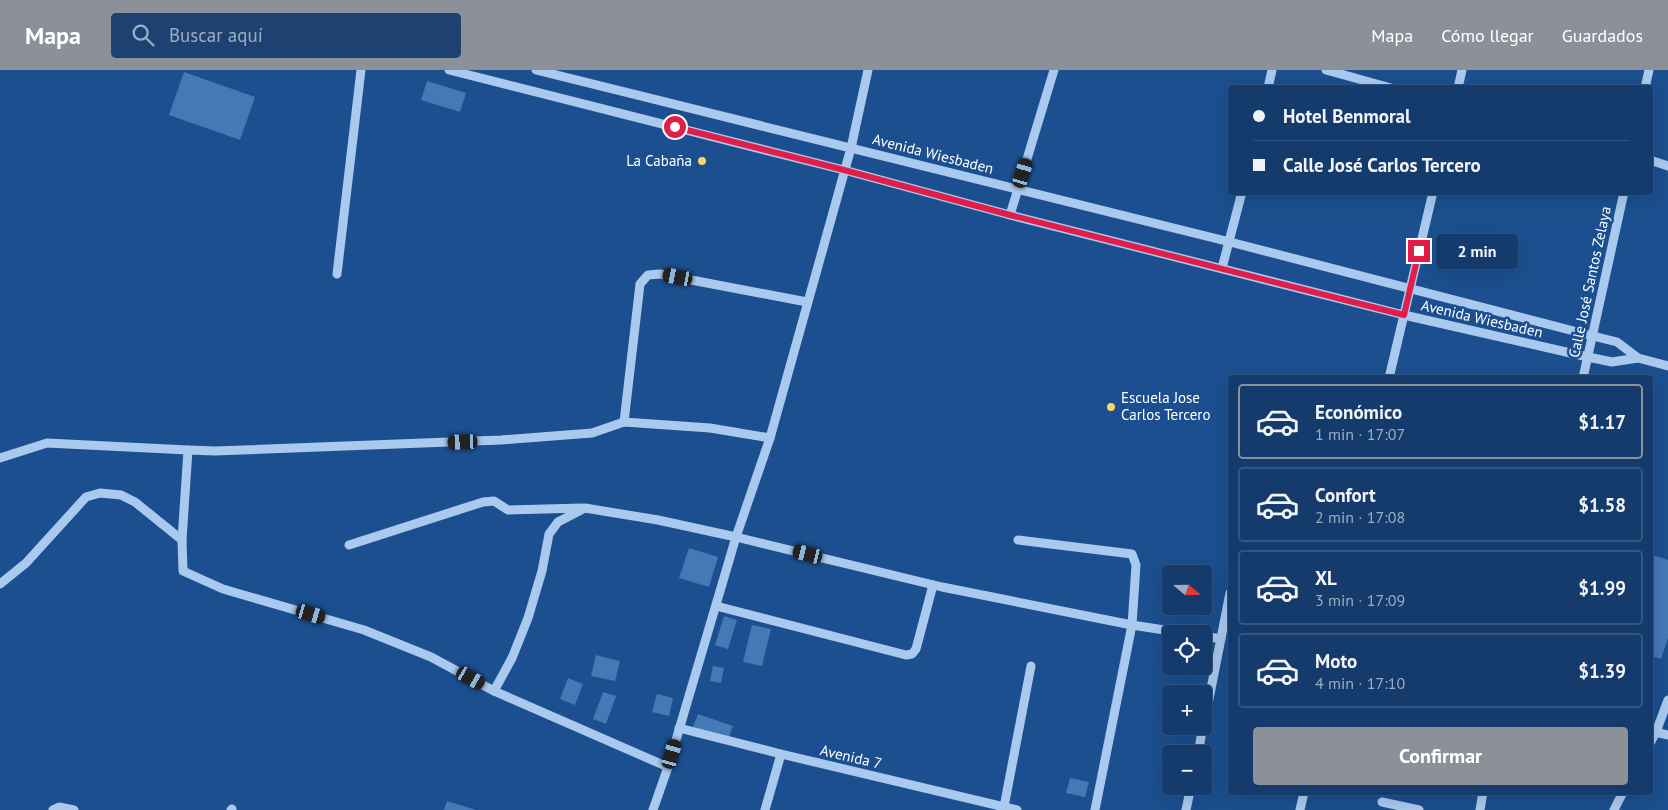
<!DOCTYPE html>
<html lang="es">
<head>
<meta charset="utf-8">
<style>
  :root { --surface:#143b6b; --page:#1d4271; --text:#f1f3f6; --muted:#9dadc1; --line:#33557e; --accent:#8c9099 }
  body { margin:0; font-family:"PT Sans",sans-serif; background:var(--page); color:var(--text); height:100vh; display:flex; flex-direction:column; font-size:19px; white-space:nowrap }
  * { box-sizing:border-box; margin:0 }
  p { font-size:16px; color:var(--muted) }
  .icon { flex:none; width:28px; height:28px; fill:none; stroke:currentColor; stroke-width:2; stroke-linecap:round; stroke-linejoin:round }
  .map { position:relative; flex:1; overflow:hidden }
  .details { position:absolute; left:1228px; top:305px; width:425px; height:420px; display:flex; flex-direction:column; background:var(--surface); border-radius:5px; box-shadow:0 5px 20px #0002,0 0 0 1px var(--line) }
  .details>* { flex:none }
  .banner { position:absolute; left:1228px; top:15px; width:425px; height:110px; border-radius:5px; box-shadow:0 5px 20px #0002,0 0 0 1px var(--line); display:grid; align-content:center; height:110px; padding:0 25px; background:var(--surface) }
  .needle { width:32px; rotate:110deg }
  .tools { position:absolute; left:1162px; top:495px; display:grid; gap:10px }
  .tools a { display:grid; place-items:center; width:50px; height:50px; border-radius:5px; background:var(--surface); box-shadow:0 5px 20px #0002,0 0 0 1px var(--line); font-size:25px }
  .end { position:absolute; width:22px; height:22px; margin:-11px; border:6px solid #e11d48; background:#fff; box-shadow:0 0 0 2px #fff }
  .from { border-radius:50% }
  .bubble { position:absolute; height:35px; border-radius:5px; background:var(--surface); box-shadow:0 5px 20px #0002,0 0 0 1px var(--line); font-size:16px; font-weight:600; line-height:35px; text-align:center }
  .car { position:absolute; width:15px; height:30px; margin:-15px -8px; border-radius:6px; box-shadow:0 0 4px 1px #0007; background:linear-gradient(#222 24%,#8ab4d8 0 40%,#222 0 76%,#8ab4d8 0 86%,#222 0) }
  .banner b { display:flex; align-items:center; gap:18px; height:48px; font-size:19px }
  .banner b+b { border-top:1px solid var(--line) }
  .banner i { width:12px; height:12px; background:var(--text) }
  ul { padding:9px 0 0; list-style:none }
  li { display:flex; align-items:center; gap:15px; height:75px; margin:0 10px 8px; padding:0 15px; border:2px solid var(--line); border-radius:5px }
  li div { flex:1 }
  li b { display:block; font-size:19px }
  li em { font-style:normal; font-weight:600 }
  li.current { border-color:var(--accent) }
  li>.icon { width:45px; height:45px; stroke-width:1.5 }
  .action { display:flex; gap:10px; margin-top:auto; padding:10px 25px }
  .action a { flex:1; height:58px; border-radius:5px; background:var(--accent); color:#fff; font-size:20px; font-weight:600; line-height:58px; text-align:center }
  header { display:flex; align-items:center; gap:30px; box-sizing:border-box; height:70px; padding:0 25px; background:var(--accent); color:#fff }
  header strong { font-size:24px }
  nav { display:flex; gap:28px; margin-inline-start:auto; font-size:18px }
  .search { width:350px; height:45px; background:var(--page); display:flex; align-items:center; gap:12px; box-sizing:border-box; padding:0 18px; border-radius:5px; color:var(--muted); font-size:19px }
  .map>svg:first-child { display:block }
</style>
</head>
<body>
<header>
<strong>Mapa</strong>
<div class="search"><svg class="icon" aria-label="search" viewBox="0 0 24 24"><circle cx="10" cy="10" r="6"/><path d="M15 15l6 6"/></svg>Buscar aquí</div>
<nav><a>Mapa</a><a>Cómo llegar</a><a>Guardados</a></nav>
</header>
<div class="map">
<svg width="1668" height="740" viewBox="0 0 1668 740">
  <rect width="100%" height="100%" fill="#1b4f8f"/>
  <g fill="#4478b7">
    <polygon points="184,2 255,27 240,70 169,45"/>
    <polygon points="427,11 466,23 460,42 421,30"/>
    <polygon points="689,478 718,487 709,517 679,508"/>
    <polygon points="1650,484 1668,490 1668,568 1661,589 1650,586"/>
    <polygon points="724,546 737,550 728,579 715,575"/>
    <polygon points="752,555 771,559 762,596 743,592"/>
    <polygon points="596,585 620,591 615,611 591,606"/>
    <polygon points="713,596 724,598 721,613 710,611"/>
    <polygon points="568,608 583,614 575,635 560,629"/>
    <polygon points="603,622 616,626 606,654 593,649"/>
    <polygon points="657,624 673,628 669,646 652,642"/>
    <polygon points="698,644 733,656 728,670 693,657"/>
    <polygon points="1070,708 1089,712 1085,727 1066,723"/>
    <polygon points="447,731 476,740 444,740"/>
  </g>
  <g fill="none" stroke-linecap="round" stroke-linejoin="round">
    <g stroke="#a9c9ee" stroke-width="9">
      <polyline points="449,0 844,100 1010,145 1404,245 1588,287 1612,292 1638,288 1668,296"/>
      <polyline points="536,0 1230,172 1593,266 1617,272 1638,288"/>
      <polyline points="1326,0 1391,18"/>
      <polyline points="1268,18 1272,0"/>
      <polyline points="1458,18 1462,0"/>
      <polyline points="1645,18 1649,0"/>
      <polyline points="1650,90 1668,96"/>
      <polyline points="1010,145 1054,0"/>
      <polyline points="1222,198 1242,122"/>
      <polyline points="337,204 361,0"/>
      <polyline points="1389,308 1433,122"/>
      <polyline points="1583,308 1624,122"/>
      <polyline points="624,352 640,214 648,205 660,204 807,232"/>
      <polyline points="0,388 47,373 188,380"/>
      <polyline points="1018,470 1132,484 1136,495 1132,555 1095,740"/>
      <polyline points="349,475 483,432 494,431 508,440 582,438"/>
      <polyline points="0,514 26,493 86,427 100,423 121,425 135,432 182,470"/>
      <polyline points="716,536 906,585 912,584 916,579 933,515"/>
      <polyline points="1204,566 1221,569"/>
      <polyline points="494,621 512,588 528,548 542,501 549,464 558,452 585,438 658,450 736,467 942,517 1132,555 1190,564"/>
      <polyline points="1204,654 1230,523"/>
      <polyline points="679,658 781,684 1017,740"/>
      <polyline points="1651,661 1668,665"/>
      <polyline points="1650,673 1656,662 1668,630"/>
      <polyline points="1198,684 1203,656"/>
      <polyline points="668,697 494,621 431,587 364,560 223,519 183,501 182,470 188,380 215,381 501,370 592,363 624,352 710,358 770,368"/>
      <polyline points="1382,732 1419,740"/>
      <polyline points="1004,737 1031,596"/>
      <polyline points="53,740 59,737 74,740"/>
      <polyline points="231,740 232,739"/>
      <polyline points="653,740 668,697 736,467 770,368 851,78 868,0"/>
      <polyline points="765,740 781,684"/>
      <polyline points="1186,740 1191,716"/>
      <polyline points="1300,740 1304,722"/>
      <polyline points="1480,740 1483,722"/>
      <polyline points="1614,740 1623,722"/>
    </g>
  </g>
  <g fill="none" stroke-linecap="round" stroke-linejoin="round">
    <polyline stroke="#e11d48" stroke-width="6" points="675,57 844,100 1010,145 1404,245 1419,181"/>
  </g>
  <g fill="#ffd166" stroke="#1b4f8f" stroke-width="2">
    <circle cx="702" cy="91" r="5"/>
    <circle cx="1111" cy="337" r="5"/>
  </g>
  <g text-anchor="middle" stroke-width="5" stroke-linejoin="round" paint-order="stroke">
    <g font-size="15" fill="#fff" stroke="#1b4f8f">
      <text transform="translate(933 84) rotate(14)" y="5">Avenida Wiesbaden</text>
      <text transform="translate(1590 212) rotate(-78)" y="5">Calle José Santos Zelaya</text>
      <text transform="translate(1482 249) rotate(13)" y="5">Avenida Wiesbaden</text>
      <text transform="translate(851 687) rotate(13)" y="5">Avenida 7</text>
    </g>
    <g font-size="15" fill="#fff" stroke="#1b4f8f" text-anchor="end">
      <text x="692" y="96">La Cabaña</text>
      <text x="1121" y="333" text-anchor="start">Escuela Jose<tspan x="1121" dy="17">Carlos Tercero</tspan></text>
    </g>
  </g>
</svg>
<div class="tools">
<a><svg class="needle" viewBox="-14 -14 28 28"><path d="M0-13l5 13h-10z" fill="#e53935"/><path d="M0 13l5-13h-10z" fill="#9dadc1"/></svg></a>
<a><svg class="icon" aria-label="locate" viewBox="0 0 24 24"><circle cx="12" cy="12" r="6"/><path d="M12 2v4M12 18v4M2 12h4M18 12h4"/></svg></a>
<a>+</a>
<a>−</a>
</div>
<i class="end from" style="left:675px;top:57px"></i>
<i class="end" style="left:1419px;top:181px"></i>
<div class="bubble" style="left:1436px;top:164px;width:82px">2 min</div>
<i class="car" style="left:1023px;top:103px;rotate:17deg"></i>
<i class="car" style="left:678px;top:207px;rotate:281deg"></i>
<i class="car" style="left:463px;top:372px;rotate:268deg"></i>
<i class="car" style="left:808px;top:484px;rotate:284deg"></i>
<i class="car" style="left:311px;top:544px;rotate:106deg"></i>
<i class="car" style="left:471px;top:608px;rotate:120deg"></i>
<i class="car" style="left:672px;top:684px;rotate:16deg"></i>
<div class="banner">
<b><i class="from"></i>Hotel Benmoral</b>
<b><i></i>Calle José Carlos Tercero</b>
</div>
<section class="details">
<ul>
<li class="current"><svg class="icon" aria-label="car" viewBox="0 0 24 24"><path d="M5 17H2v-5l4-1 3-4h7l3 4 3 1v5h-3M9 17h6M6 11h13"/><circle cx="7" cy="17" r="2"/><circle cx="17" cy="17" r="2"/></svg><div><b>Económico</b><p>1 min · 17:07</p></div><em>$1.17</em></li>
<li><svg class="icon" aria-label="car" viewBox="0 0 24 24"><path d="M5 17H2v-5l4-1 3-4h7l3 4 3 1v5h-3M9 17h6M6 11h13"/><circle cx="7" cy="17" r="2"/><circle cx="17" cy="17" r="2"/></svg><div><b>Confort</b><p>2 min · 17:08</p></div><em>$1.58</em></li>
<li><svg class="icon" aria-label="car" viewBox="0 0 24 24"><path d="M5 17H2v-5l4-1 3-4h7l3 4 3 1v5h-3M9 17h6M6 11h13"/><circle cx="7" cy="17" r="2"/><circle cx="17" cy="17" r="2"/></svg><div><b>XL</b><p>3 min · 17:09</p></div><em>$1.99</em></li>
<li><svg class="icon" aria-label="car" viewBox="0 0 24 24"><path d="M5 17H2v-5l4-1 3-4h7l3 4 3 1v5h-3M9 17h6M6 11h13"/><circle cx="7" cy="17" r="2"/><circle cx="17" cy="17" r="2"/></svg><div><b>Moto</b><p>4 min · 17:10</p></div><em>$1.39</em></li>
</ul>
<div class="action"><a>Confirmar</a></div>
</section>
</div>
</body>
</html>
